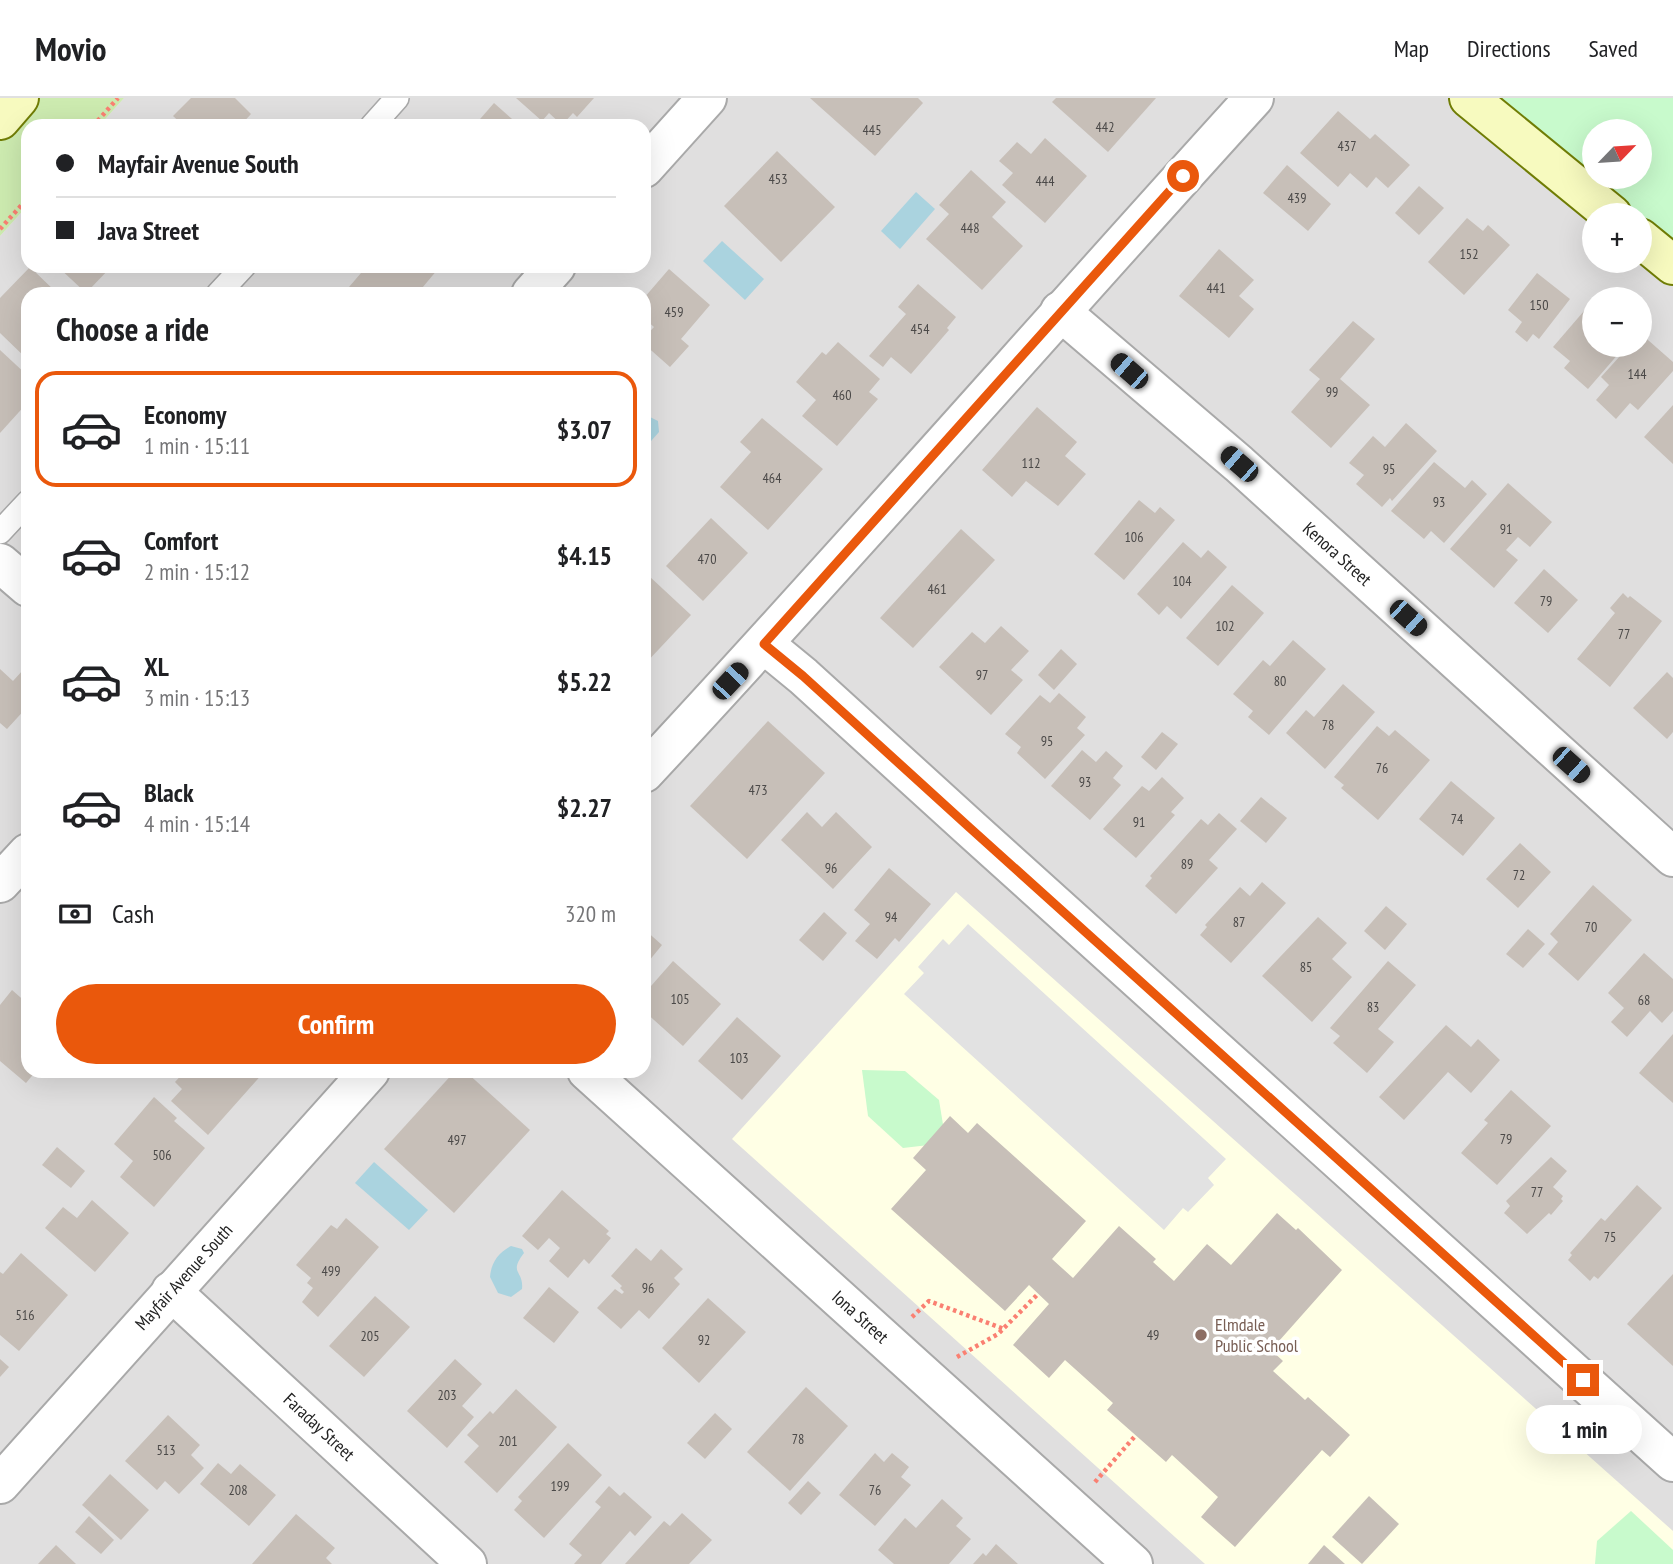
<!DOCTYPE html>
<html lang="en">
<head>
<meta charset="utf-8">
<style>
  :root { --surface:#fff; --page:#f6f6f6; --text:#202124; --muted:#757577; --line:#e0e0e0; --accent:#ea580c }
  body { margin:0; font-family:"PT Sans Narrow",sans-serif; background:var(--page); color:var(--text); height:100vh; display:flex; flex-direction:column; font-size:26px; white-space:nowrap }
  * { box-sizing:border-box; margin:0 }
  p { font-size:23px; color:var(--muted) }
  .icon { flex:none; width:38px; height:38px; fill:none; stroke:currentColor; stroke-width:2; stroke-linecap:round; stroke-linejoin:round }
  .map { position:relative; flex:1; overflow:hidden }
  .drawer { position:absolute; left:21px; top:189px; width:630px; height:791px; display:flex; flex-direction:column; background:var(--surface); border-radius:21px; box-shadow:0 7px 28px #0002 }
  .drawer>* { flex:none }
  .banner { position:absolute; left:21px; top:21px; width:630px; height:154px; border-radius:21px; box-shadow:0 7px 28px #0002; display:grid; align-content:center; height:154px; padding:0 35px; background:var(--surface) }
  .needle { width:46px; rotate:65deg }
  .controls { position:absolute; left:1582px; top:21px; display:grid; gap:14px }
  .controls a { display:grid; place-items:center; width:70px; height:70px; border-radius:50%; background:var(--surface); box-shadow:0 7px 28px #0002; font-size:35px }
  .end { position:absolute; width:32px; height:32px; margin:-16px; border:9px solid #ea580c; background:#fff; box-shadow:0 0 0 4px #fff }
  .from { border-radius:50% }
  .bubble { position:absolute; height:49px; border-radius:24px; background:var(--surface); box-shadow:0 7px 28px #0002; font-size:23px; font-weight:700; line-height:49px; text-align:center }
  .car { position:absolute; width:21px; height:42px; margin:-21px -10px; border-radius:9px; box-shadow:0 0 5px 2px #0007; background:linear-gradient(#222 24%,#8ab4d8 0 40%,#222 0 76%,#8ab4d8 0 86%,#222 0) }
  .banner b { display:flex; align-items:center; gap:24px; height:66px; font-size:26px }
  .banner b+b { border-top:2px solid var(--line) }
  .banner i { width:18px; height:18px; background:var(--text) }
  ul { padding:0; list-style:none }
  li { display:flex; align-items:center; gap:21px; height:116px; margin:0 14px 10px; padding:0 21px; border:4px solid transparent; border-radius:21px }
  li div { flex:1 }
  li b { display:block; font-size:26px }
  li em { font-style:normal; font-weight:700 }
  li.selected { border-color:var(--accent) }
  li>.icon { width:63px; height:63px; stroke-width:1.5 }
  h2 { padding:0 35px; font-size:32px; line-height:84px }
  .pay { display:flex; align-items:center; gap:18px; height:77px; padding:0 35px; font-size:26px }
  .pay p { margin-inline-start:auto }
  .button { display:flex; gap:14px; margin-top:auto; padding:14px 35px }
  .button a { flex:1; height:80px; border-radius:42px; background:var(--accent); color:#fff; font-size:28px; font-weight:700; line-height:80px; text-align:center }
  header { display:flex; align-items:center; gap:42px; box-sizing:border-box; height:98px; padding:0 35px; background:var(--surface); border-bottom:2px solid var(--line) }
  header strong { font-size:33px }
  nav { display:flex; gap:38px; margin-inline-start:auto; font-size:24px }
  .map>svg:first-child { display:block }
</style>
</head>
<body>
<header>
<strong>Movio</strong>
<nav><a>Map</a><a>Directions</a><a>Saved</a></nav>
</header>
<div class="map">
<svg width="1673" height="1466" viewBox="0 0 1673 1466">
  <rect width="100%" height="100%" fill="#f2efe9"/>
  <path fill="#e0dfdf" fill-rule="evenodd" d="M124,0H1673V1466H0V138L28,107V168H644V28H99ZM1594,33H1640V79H1594ZM1594,117H1640V163H1594ZM28,196H644V973H28ZM1594,201H1640V247H1594Z"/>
  <polygon fill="#ffffe5" points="956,794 1673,1433 1673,1466 1205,1466 732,1041"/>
  <polygon fill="#cdebb0" points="0,0 124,0 99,28 28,28 28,107 0,138"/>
  <g fill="#c8facc" fill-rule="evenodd">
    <path d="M1502,0H1673V146ZM1594,33H1640V79H1594Z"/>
    <polygon points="862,972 905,973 939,1002 946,1045 903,1050 868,1018"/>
    <polygon points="1631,1413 1673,1452 1673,1466 1595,1466 1597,1443"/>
  </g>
  <polygon fill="#e2e2e2" points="968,826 1226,1061 1208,1080 1214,1087 1188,1114 1183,1110 1164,1132 904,896 924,875 918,869 943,841 949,847"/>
  <g fill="#aad3df">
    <polygon points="916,94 935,111 900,151 881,133"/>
    <polygon points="722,143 764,181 745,202 703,163"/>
    <polygon points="648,318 658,323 659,334 644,351 644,319"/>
    <polygon points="374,1064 428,1112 409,1132 355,1085"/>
    <path d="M511,1148L522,1151L524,1155C508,1176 524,1172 522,1191L511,1199L498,1195L490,1179C491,1165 498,1155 511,1148Z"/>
  </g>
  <g fill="#c7bfb8">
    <polygon points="191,0 235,0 251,16 240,28 184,28 173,18"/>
    <polygon points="516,0 594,0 577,19 573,15 562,27 549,15 542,23"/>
    <polygon points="810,0 918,0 923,5 875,58"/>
    <polygon points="1056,0 1156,0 1108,54 1052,4"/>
    <polygon points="494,5 520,28 474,28"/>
    <polygon points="1338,13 1370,41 1375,36 1410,67 1388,90 1376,79 1367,90 1350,75 1338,89 1300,55"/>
    <polygon points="1045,40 1087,78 1045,125 1002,87 1013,75 999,63 1017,44 1031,56"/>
    <polygon points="777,53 835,109 781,164 724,108"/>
    <polygon points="1287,67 1331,106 1308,133 1263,95"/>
    <polygon points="971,72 1006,104 992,119 1023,148 982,192 926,141 949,116 939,107"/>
    <polygon points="1419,88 1444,110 1419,137 1395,115"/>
    <polygon points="1467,120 1483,133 1488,127 1510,147 1464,197 1428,164"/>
    <polygon points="1219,151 1254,182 1239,198 1254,211 1229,240 1179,198"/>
    <polygon points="57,168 112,168 86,195"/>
    <polygon points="367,168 434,168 438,171 417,196 356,196 349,189"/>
    <polygon points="30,169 58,196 28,196 27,261 0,235 0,200"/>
    <polygon points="669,171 710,207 681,241 689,248 670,269 644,246 644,240 654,229 644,220 644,200"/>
    <polygon points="1537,175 1570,201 1539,241 1533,236 1527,244 1515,234 1522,224 1508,212"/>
    <polygon points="918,186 956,219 947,230 949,232 911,276 891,259 883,269 869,258 906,216 898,209"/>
    <polygon points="1590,206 1594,209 1594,247 1626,247 1588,291 1564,270 1570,263 1553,249"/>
    <polygon points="1353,223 1375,241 1340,281 1370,307 1331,350 1291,314 1320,281 1309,272"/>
    <polygon points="1640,235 1673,264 1673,273 1638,312 1630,305 1616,321 1596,302 1609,287 1601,279 1630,247 1640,247"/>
    <polygon points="838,244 880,281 869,294 878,301 837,348 802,318 816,302 796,284 822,254 826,257"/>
    <polygon points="0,252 28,278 28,304 0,335"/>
    <polygon points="1673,307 1673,366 1644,339"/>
    <polygon points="1037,309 1077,344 1065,358 1086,376 1058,408 1026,383 1012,399 982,372"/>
    <polygon points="762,320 823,371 768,432 720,389 751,354 740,344"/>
    <polygon points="1406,325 1437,353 1392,403 1390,400 1382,409 1356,386 1364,377 1349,365 1373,338 1385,349"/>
    <polygon points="1434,364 1465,390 1472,382 1487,396 1444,445 1431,433 1424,441 1391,413"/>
    <polygon points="1508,385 1552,424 1530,449 1518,439 1506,452 1518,462 1494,490 1450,451"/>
    <polygon points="1139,402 1155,415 1160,409 1175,422 1124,482 1094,456"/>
    <polygon points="711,420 748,455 703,503 666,468"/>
    <polygon points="961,431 995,462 913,550 880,520"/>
    <polygon points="1183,444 1201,460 1208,452 1227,469 1181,521 1167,508 1159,517 1137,496"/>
    <polygon points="1544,471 1578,502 1548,535 1514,505"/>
    <polygon points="649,478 691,517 644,567 644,484"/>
    <polygon points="1232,487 1264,515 1218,568 1186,540"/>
    <polygon points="1623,495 1628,500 1630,498 1662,523 1610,589 1577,561 1615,515 1610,510"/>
    <polygon points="1001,528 1029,553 1011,572 1023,582 991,617 939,569 972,534 985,545"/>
    <polygon points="1293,542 1326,571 1269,637 1248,619 1253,613 1233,596 1263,562 1270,568"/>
    <polygon points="1061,551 1077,566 1054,592 1038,577"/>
    <polygon points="0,571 13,583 23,572 28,577 28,608 7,631 0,625"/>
    <polygon points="1667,574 1673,580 1673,634 1667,641 1633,610"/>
    <polygon points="1343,586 1375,614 1325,671 1286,635 1306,612 1314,619"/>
    <polygon points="1059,595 1086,619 1077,630 1085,637 1045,681 1017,655 1021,649 1005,636 1040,597 1050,605"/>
    <polygon points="768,623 825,675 747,761 690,708"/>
    <polygon points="1377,628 1389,638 1395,632 1430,662 1378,722 1341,690 1344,687 1334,679"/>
    <polygon points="1162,634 1178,646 1156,672 1141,659"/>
    <polygon points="1082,652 1096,664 1106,653 1123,668 1113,680 1121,687 1090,722 1051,688"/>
    <polygon points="1162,679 1184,700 1171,714 1175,717 1136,760 1103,731 1142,688 1149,693"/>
    <polygon points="1451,683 1495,720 1463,758 1419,721"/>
    <polygon points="1261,699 1287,720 1266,745 1240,723"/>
    <polygon points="807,714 822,729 836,714 872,749 833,791 781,742"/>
    <polygon points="1219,715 1237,731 1209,762 1218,770 1176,816 1145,788 1152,780 1150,778 1201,721 1208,727"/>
    <polygon points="1520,745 1551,774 1518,810 1486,781"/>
    <polygon points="889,770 931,806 899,844 895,840 877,861 855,843 870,826 854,812"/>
    <polygon points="1262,784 1286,805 1231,865 1200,837 1207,829 1205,827 1240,789 1250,798"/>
    <polygon points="1593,787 1632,822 1578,883 1548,856 1558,844 1550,836"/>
    <polygon points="1386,808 1407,826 1385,852 1364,833"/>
    <polygon points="824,814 847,835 823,863 799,842"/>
    <polygon points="1318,819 1347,845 1332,861 1352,879 1312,924 1262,878"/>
    <polygon points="644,831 662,847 644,869"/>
    <polygon points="1528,831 1545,846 1523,870 1506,856"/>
    <polygon points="1644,855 1673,881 1673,913 1662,925 1650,913 1627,939 1611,924 1624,910 1608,895"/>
    <polygon points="673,863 721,906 683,948 644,913 644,896"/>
    <polygon points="1388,863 1416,887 1378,931 1394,944 1367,975 1333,945 1340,938 1330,930"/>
    <polygon points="12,892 28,906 28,973 36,973 26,985 0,963 0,907"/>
    <polygon points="737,919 781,958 742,1002 698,963"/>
    <polygon points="1446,927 1471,949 1478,941 1500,962 1471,995 1448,974 1404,1022 1379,999"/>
    <polygon points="1673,936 1673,1005 1639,975"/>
    <polygon points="185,973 202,973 208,978 212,973 265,973 208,1037 171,1003 182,991 175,984"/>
    <polygon points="455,973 465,973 530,1032 454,1115 384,1051"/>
    <polygon points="1511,992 1551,1028 1497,1087 1461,1055 1488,1025 1484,1022"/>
    <polygon points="154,999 177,1020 174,1023 205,1050 154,1109 120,1079 133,1063 114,1046"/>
    <polygon points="950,1018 968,1035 977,1025 1086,1123 1052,1161 1073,1180 1119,1128 1156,1161 1153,1164 1174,1183 1207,1146 1231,1167 1277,1115 1296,1132 1298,1130 1342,1172 1271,1252 1283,1263 1273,1273 1305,1302 1308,1299 1350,1337 1330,1359 1322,1352 1235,1449 1201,1419 1218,1399 1172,1357 1166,1364 1107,1312 1113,1305 1065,1262 1049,1280 1013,1247 1049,1206 1029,1187 1005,1213 891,1111 926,1072 913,1060"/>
    <polygon points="57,1049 85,1073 71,1090 42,1067"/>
    <polygon points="1551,1059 1567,1073 1553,1089 1563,1098 1561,1101 1563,1103 1551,1117 1549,1115 1527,1136 1504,1115 1510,1108 1506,1103"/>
    <polygon points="1637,1087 1662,1110 1598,1181 1594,1178 1590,1183 1568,1162 1572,1157 1570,1155 1601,1120 1605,1123"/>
    <polygon points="562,1092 609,1133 606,1136 611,1140 589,1166 584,1161 568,1180 549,1163 560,1150 549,1140 538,1152 522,1138"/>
    <polygon points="92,1102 129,1135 95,1174 45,1130 63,1109 77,1120"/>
    <polygon points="346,1120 379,1149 318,1219 302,1204 313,1190 307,1185 311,1180 296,1167 331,1127 337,1131"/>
    <polygon points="636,1150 651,1163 661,1151 683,1171 674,1180 680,1186 649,1221 639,1212 621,1231 597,1210 615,1191 622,1196 624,1194 620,1190 622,1188 611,1178"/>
    <polygon points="21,1155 68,1197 19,1253 0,1237 0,1174 3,1176"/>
    <polygon points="1673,1176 1673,1268 1627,1226"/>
    <polygon points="549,1189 579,1214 554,1245 523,1220"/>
    <polygon points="375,1198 410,1229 364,1279 329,1248"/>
    <polygon points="708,1200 746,1234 699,1285 662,1250"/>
    <polygon points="0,1261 9,1269 0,1279"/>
    <polygon points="455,1261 482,1286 462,1308 474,1319 447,1350 407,1313"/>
    <polygon points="806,1289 848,1328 790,1393 747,1354"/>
    <polygon points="516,1291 557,1329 497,1395 464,1364 479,1348 467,1337 490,1313 493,1316"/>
    <polygon points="715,1315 732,1331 705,1361 687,1345"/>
    <polygon points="168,1317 200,1347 191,1357 204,1370 179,1396 165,1383 157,1392 125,1363"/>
    <polygon points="568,1345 602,1377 544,1440 514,1412 522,1403 518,1399"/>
    <polygon points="875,1355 884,1364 892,1355 909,1369 901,1379 911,1387 875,1428 839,1397"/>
    <polygon points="218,1365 231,1376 240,1366 276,1397 249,1428 200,1386"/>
    <polygon points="110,1376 149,1412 121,1442 82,1407"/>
    <polygon points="808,1383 821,1395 801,1417 788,1405"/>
    <polygon points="609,1388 620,1398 624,1394 652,1419 635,1438 630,1433 601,1466 574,1466 582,1457 569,1446 601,1409 595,1404"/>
    <polygon points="1369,1398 1399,1426 1362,1466 1332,1439"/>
    <polygon points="942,1401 963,1420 956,1428 971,1441 949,1466 894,1466 878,1452 905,1420 916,1430"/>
    <polygon points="682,1415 712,1442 689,1466 625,1466 664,1423 670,1428"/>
    <polygon points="296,1416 335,1450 326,1460 332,1466 252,1466"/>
    <polygon points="89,1418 114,1442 101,1456 75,1434"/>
    <polygon points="996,1446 1018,1466 973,1466 983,1455 986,1458"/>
    <polygon points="56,1447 76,1466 38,1466"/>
    <polygon points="1324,1447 1345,1466 1308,1466"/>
  </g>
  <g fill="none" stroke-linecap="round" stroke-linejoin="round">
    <g stroke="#a9a9a9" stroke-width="26">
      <g id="lane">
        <polyline points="372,28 397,0"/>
        <polyline points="218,196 244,168"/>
        <polyline points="0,434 28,404"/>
      </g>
    </g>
    <g stroke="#a9a9a9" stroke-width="42">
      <g id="street">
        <polyline points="644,70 707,0"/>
        <polyline points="531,196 556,168"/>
        <polyline points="1060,213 1239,366 1673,759"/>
        <polyline points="0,465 28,489"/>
        <polyline points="764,546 803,578 970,730 1673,1364"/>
        <path d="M644,675C851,453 1050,224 1254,0"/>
        <polyline points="0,785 28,755"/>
        <polyline points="587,973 1133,1466"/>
        <polyline points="171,1193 467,1466"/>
        <polyline points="0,1386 370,973"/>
      </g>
    </g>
    <g stroke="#707d05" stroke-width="42">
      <g id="secondary">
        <polyline points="1469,0 1612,117"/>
        <polyline points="0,22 19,0"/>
        <polyline points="1640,140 1673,167"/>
      </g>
    </g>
    <g stroke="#fa8072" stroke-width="4.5" stroke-dasharray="3.5 3.5" stroke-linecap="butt">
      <polyline points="93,28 118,0"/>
      <polyline points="0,131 28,100"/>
      <polyline points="912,1219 929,1203 1004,1231"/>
      <polyline points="957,1259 998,1236 1038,1196"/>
      <polyline points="1095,1384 1136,1337"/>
    </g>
    <use href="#lane" stroke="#fff" stroke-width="23"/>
    <use href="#street" stroke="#fff" stroke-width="38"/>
    <use href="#secondary" stroke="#f7fabf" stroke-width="38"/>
  </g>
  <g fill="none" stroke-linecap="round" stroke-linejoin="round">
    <polyline stroke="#ea580c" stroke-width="9" points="1183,78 764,546 803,578 970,730 1583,1282"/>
  </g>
  <circle fill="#8d6e63" stroke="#fff" stroke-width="2.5" cx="1201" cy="1237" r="7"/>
  <g text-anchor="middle" stroke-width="7" stroke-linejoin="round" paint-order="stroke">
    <g font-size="14" fill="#4b4948">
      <text x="1105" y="34">442</text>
      <text x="872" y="37">445</text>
      <text x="1347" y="53">437</text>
      <text x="778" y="86">453</text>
      <text x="1045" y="88">444</text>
      <text x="1297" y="105">439</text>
      <text x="970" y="135">448</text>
      <text x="1469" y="161">152</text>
      <text x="1216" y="195">441</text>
      <text x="1539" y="212">150</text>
      <text x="674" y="219">459</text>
      <text x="920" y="236">454</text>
      <text x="1637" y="281">144</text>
      <text x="1332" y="299">99</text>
      <text x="842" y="302">460</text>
      <text x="1031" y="370">112</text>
      <text x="1389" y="376">95</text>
      <text x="772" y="385">464</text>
      <text x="1439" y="409">93</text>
      <text x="1506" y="436">91</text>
      <text x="1134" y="444">106</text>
      <text x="707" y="466">470</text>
      <text x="1182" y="488">104</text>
      <text x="937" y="496">461</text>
      <text x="1546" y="508">79</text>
      <text x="1225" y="533">102</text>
      <text x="1624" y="541">77</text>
      <text x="982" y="582">97</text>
      <text x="1280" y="588">80</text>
      <text x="1328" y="632">78</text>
      <text x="1047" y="648">95</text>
      <text x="1382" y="675">76</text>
      <text x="1085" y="689">93</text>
      <text x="758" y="697">473</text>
      <text x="1457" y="726">74</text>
      <text x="1139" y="729">91</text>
      <text x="1187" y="771">89</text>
      <text x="831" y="775">96</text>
      <text x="1519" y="782">72</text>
      <text x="891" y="824">94</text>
      <text x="1239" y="829">87</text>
      <text x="1591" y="834">70</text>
      <text x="1306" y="874">85</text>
      <text x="680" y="906">105</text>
      <text x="1644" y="907">68</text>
      <text x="1373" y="914">83</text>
      <text x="739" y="965">103</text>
      <text x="1506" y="1046">79</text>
      <text x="457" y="1047">497</text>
      <text x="162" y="1062">506</text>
      <text x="1537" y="1099">77</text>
      <text x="1610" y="1144">75</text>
      <text x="331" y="1178">499</text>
      <text x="648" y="1195">96</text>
      <text x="25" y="1222">516</text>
      <text x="1153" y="1242">49</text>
      <text x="370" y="1243">205</text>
      <text x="704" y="1247">92</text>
      <text x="447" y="1302">203</text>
      <text x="798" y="1346">78</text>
      <text x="508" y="1348">201</text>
      <text x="166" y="1357">513</text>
      <text x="560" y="1393">199</text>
      <text x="238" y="1397">208</text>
      <text x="875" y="1397">76</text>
    </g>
    <g font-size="18" fill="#222" stroke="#fff">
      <text transform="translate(1337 456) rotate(42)" y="6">Kenora Street</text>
      <text transform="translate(184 1179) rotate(-48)" y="6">Mayfair Avenue South</text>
      <text transform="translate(860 1219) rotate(42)" y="6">Iona Street</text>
      <text transform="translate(319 1329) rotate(43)" y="6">Faraday Street</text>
    </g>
    <g font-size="18" fill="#785e54" stroke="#fff" text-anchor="start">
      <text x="1215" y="1233">Elmdale<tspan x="1215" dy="21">Public School</tspan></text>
    </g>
  </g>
</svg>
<div class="controls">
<a><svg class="needle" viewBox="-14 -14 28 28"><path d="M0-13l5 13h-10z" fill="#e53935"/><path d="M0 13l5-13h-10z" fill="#757577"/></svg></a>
<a>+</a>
<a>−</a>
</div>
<i class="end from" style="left:1183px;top:78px"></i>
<i class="end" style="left:1583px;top:1282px"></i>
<div class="bubble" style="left:1526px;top:1307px;width:116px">1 min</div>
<i class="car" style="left:1129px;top:273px;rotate:311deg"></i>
<i class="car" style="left:1239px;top:366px;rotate:311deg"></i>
<i class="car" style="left:1408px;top:520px;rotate:132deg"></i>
<i class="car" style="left:730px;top:583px;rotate:43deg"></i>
<i class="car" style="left:1571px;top:667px;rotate:132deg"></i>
<div class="banner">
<b><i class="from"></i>Mayfair Avenue South</b>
<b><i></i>Java Street</b>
</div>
<section class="drawer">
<h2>Choose a ride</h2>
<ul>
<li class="selected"><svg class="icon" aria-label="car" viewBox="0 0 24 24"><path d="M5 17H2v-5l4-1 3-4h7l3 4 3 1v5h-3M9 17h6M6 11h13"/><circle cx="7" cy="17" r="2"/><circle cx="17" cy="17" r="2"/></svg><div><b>Economy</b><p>1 min · 15:11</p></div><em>$3.07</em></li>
<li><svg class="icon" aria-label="car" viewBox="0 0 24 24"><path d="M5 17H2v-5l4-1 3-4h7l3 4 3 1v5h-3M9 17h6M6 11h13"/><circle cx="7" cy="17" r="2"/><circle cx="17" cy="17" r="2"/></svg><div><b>Comfort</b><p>2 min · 15:12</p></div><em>$4.15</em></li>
<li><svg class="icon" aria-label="car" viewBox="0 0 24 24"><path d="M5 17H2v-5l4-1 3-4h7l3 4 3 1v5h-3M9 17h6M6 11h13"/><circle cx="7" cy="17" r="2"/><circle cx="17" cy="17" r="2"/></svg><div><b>XL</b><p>3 min · 15:13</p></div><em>$5.22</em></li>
<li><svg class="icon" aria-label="car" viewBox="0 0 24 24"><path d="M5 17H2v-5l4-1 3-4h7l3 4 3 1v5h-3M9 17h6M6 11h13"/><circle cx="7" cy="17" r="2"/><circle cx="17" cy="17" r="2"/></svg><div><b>Black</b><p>4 min · 15:14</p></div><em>$2.27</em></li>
</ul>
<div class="pay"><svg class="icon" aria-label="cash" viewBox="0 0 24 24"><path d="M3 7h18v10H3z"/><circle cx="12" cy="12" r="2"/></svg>Cash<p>320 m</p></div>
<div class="button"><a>Confirm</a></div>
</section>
</div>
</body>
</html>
